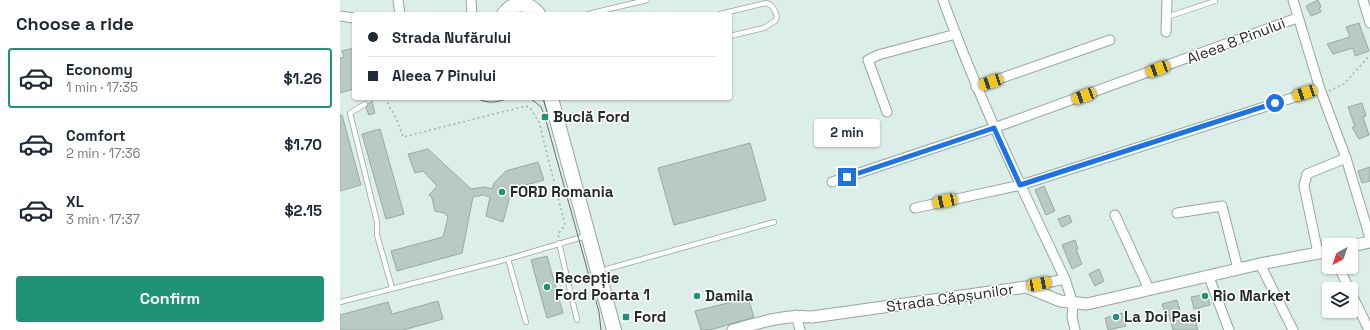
<!DOCTYPE html>
<html lang="en">
<head>
<meta charset="utf-8">
<style>
  :root { --surface:#fff; --page:#f2f2f3; --text:#1f2937; --muted:#747a83; --line:#e0e1e3; --accent:#1e9376 }
  body { margin:0; font-family:"Space Grotesk",sans-serif; background:var(--page); color:var(--text); height:100vh; display:flex; flex-direction:column; font-size:15px; white-space:nowrap }
  * { box-sizing:border-box; margin:0 }
  p { font-size:13px; color:var(--muted) }
  .icon { flex:none; width:22px; height:22px; fill:none; stroke:currentColor; stroke-width:2; stroke-linecap:round; stroke-linejoin:round }
  .map { position:relative; flex:1; overflow:hidden }
  .side { display:flex; flex-direction:column; background:var(--surface); width:340px }
  .side>* { flex:none }
  .top-card { position:absolute; left:12px; top:12px; width:380px; height:88px; border-radius:4px; box-shadow:0 1px 3px #0004; display:grid; align-content:center; height:88px; padding:0 16px; background:var(--surface) }
  .needle { width:26px; rotate:220deg }
  .controls { position:absolute; left:982px; top:238px; display:grid; gap:8px }
  .controls a { display:grid; place-items:center; width:36px; height:36px; border-radius:4px; background:var(--surface); box-shadow:0 1px 3px #0004; font-size:20px }
  .end { position:absolute; width:18px; height:18px; margin:-9px; border:5px solid #1a73e8; background:#fff; box-shadow:0 0 0 2px #fff }
  .from { border-radius:50% }
  .bubble { position:absolute; height:28px; border-radius:4px; background:var(--surface); box-shadow:0 1px 3px #0004; font-size:13px; font-weight:700; line-height:28px; text-align:center }
  .car { position:absolute; width:12px; height:24px; margin:-12px -6px; border-radius:5px; box-shadow:0 0 3px 1px #0007; background:linear-gradient(#f5c518 24%,#345 0 40%,#f5c518 0 76%,#345 0 86%,#f5c518 0) }
  .top-card b { display:flex; align-items:center; gap:14px; height:38px; font-size:15px }
  .top-card b+b { border-top:1px solid var(--line) }
  .top-card i { width:10px; height:10px; background:var(--text) }
  ul { padding:0; list-style:none }
  li { display:flex; align-items:center; gap:12px; height:60px; margin:0 8px 6px; padding:0 8px; border:2px solid transparent; border-radius:4px }
  li div { flex:1 }
  li b { display:block; font-size:15px }
  li em { font-style:normal; font-weight:700 }
  li.current { border-color:var(--accent) }
  li>.icon { width:36px; height:36px; stroke-width:1.5 }
  h2 { padding:0 16px; font-size:18px; line-height:48px }
  .cta { display:flex; gap:8px; margin-top:auto; padding:8px 16px }
  .cta a { flex:1; height:46px; border-radius:4px; background:var(--accent); color:#fff; font-size:16px; font-weight:700; line-height:46px; text-align:center }
  main { display:flex; flex:1; min-height:0 }
  .map>svg:first-child { display:block }
</style>
</head>
<body>
<main>
<section class="side">
<h2>Choose a ride</h2>
<ul>
<li class="current"><svg class="icon" aria-label="car" viewBox="0 0 24 24"><path d="M5 17H2v-5l4-1 3-4h7l3 4 3 1v5h-3M9 17h6M6 11h13"/><circle cx="7" cy="17" r="2"/><circle cx="17" cy="17" r="2"/></svg><div><b>Economy</b><p>1 min · 17:35</p></div><em>$1.26</em></li>
<li><svg class="icon" aria-label="car" viewBox="0 0 24 24"><path d="M5 17H2v-5l4-1 3-4h7l3 4 3 1v5h-3M9 17h6M6 11h13"/><circle cx="7" cy="17" r="2"/><circle cx="17" cy="17" r="2"/></svg><div><b>Comfort</b><p>2 min · 17:36</p></div><em>$1.70</em></li>
<li><svg class="icon" aria-label="car" viewBox="0 0 24 24"><path d="M5 17H2v-5l4-1 3-4h7l3 4 3 1v5h-3M9 17h6M6 11h13"/><circle cx="7" cy="17" r="2"/><circle cx="17" cy="17" r="2"/></svg><div><b>XL</b><p>3 min · 17:37</p></div><em>$2.15</em></li>
</ul>
<div class="cta"><a>Confirm</a></div>
</section>
<div class="map">
<svg width="1030" height="330" viewBox="0 0 1030 330">
  <rect width="100%" height="100%" fill="#dceee8"/>
  <g fill="#b8cac3" stroke="#97a9a2">
    <polygon points="978,0 981,7 979,8 981,12 971,16 966,6"/>
    <polygon points="1019,23 1029,51 1015,56 1013,48 993,54 987,44 1010,37 1006,27"/>
    <polygon points="14,48 14,89 0,93 0,58 4,57 2,51"/>
    <polygon points="32,102 35,113 29,115 26,108 29,103"/>
    <polygon points="1022,103 1026,116 1023,117 1029,135 1019,139 1012,127 1015,127 1008,107"/>
    <polygon points="0,115 2,115 21,185 0,191"/>
    <polygon points="40,129 64,214 46,219 22,134"/>
    <polygon points="410,143 426,200 334,225 318,168"/>
    <polygon points="88,149 131,189 144,187 152,189 154,183 166,171 198,162 204,180 179,187 170,196 163,222 146,216 150,197 143,195 133,197 122,253 57,271 51,251 103,237 108,217 104,213 95,211 92,198 89,195 97,186 83,171 75,173 68,154"/>
    <polygon points="1030,167 1030,181 1022,183 1018,171"/>
    <polygon points="704,186 715,211 706,215 695,190"/>
    <polygon points="729,215 732,222 722,227 718,219"/>
    <polygon points="735,240 738,249 736,249 742,264 732,269 722,245"/>
    <polygon points="207,256 223,313 207,318 191,260"/>
    <polygon points="759,269 764,281 755,286 749,274"/>
    <polygon points="867,294 870,305 854,309 851,297"/>
    <polygon points="408,298 414,317 370,330 361,330 355,311"/>
    <polygon points="837,300 842,318 853,314 858,330 833,330 829,315 826,315 822,304"/>
    <polygon points="98,301 103,319 63,330 0,330 0,315 48,302 52,314"/>
    <polygon points="782,313 786,326 768,330 765,318"/>
  </g>
  <g fill="none" stroke-linecap="round" stroke-linejoin="round">
    <g stroke="#95a6a0" stroke-width="6">
      <g id="service">
        <polyline points="248,14 307,0"/>
        <path d="M380,14L426,3C433,5 435,10 437,17L435,21L424,28L390,36"/>
        <polyline points="827,17 875,1"/>
        <polyline points="25,104 10,113 37,222 37,235 52,288"/>
        <polyline points="219,243 237,320"/>
        <polyline points="168,259 186,322"/>
        <polyline points="267,269 434,222"/>
        <polyline points="0,302 168,259 246,236"/>
      </g>
    </g>
    <g stroke="#95a6a0" stroke-width="11">
      <g id="minor">
        <polyline points="58,0 60,14"/>
        <polyline points="131,0 132,14"/>
        <path d="M603,0C638,96 681,187 725,279L733,304L732,317L735,330"/>
        <polyline points="953,0 980,89 1006,158 1030,238"/>
        <polyline points="1023,0 1030,23"/>
        <polyline points="0,16 14,18"/>
        <polyline points="826,32 827,0"/>
        <polyline points="636,87 770,40"/>
        <polyline points="547,112 528,60 538,55 616,34"/>
        <polyline points="492,182 654,128 957,18"/>
        <polyline points="575,208 681,185 980,89"/>
        <polyline points="837,213 882,206 898,269"/>
        <polyline points="775,215 809,289"/>
        <polyline points="978,253 964,186 967,174 1006,158"/>
        <polyline points="920,264 953,330"/>
        <polyline points="999,267 1009,289"/>
        <polyline points="869,277 889,330"/>
        <polyline points="686,287 725,279"/>
        <polyline points="1011,293 1029,330"/>
        <polyline points="456,315 460,330"/>
      </g>
    </g>
    <g stroke="#95a6a0" stroke-width="13">
      <g id="tertiary">
        <polyline points="1011,246 1030,242"/>
        <path d="M393,330C419,323 444,314 472,317L686,287L720,301L747,304L920,264L989,251"/>
      </g>
    </g>
    <g stroke="#95a6a0" stroke-width="16">
      <g id="primary">
        <path d="M164,14C173,2 188,1 198,14"/>
        <polyline points="211,98 274,330"/>
      </g>
    </g>
    <g stroke="#a2b0ac" stroke-width="1.5" stroke-dasharray="2 3" stroke-linecap="butt">
      <polyline points="989,91 1004,84 1030,55"/>
      <polyline points="45,98 57,120 63,137 186,106 190,108 199,122 225,225 218,234 219,238"/>
      <polyline points="31,102 40,98"/>
    </g>
    <use href="#service" stroke="#fff" stroke-width="4.5"/>
    <use href="#minor" stroke="#fff" stroke-width="9"/>
    <use href="#tertiary" stroke="#fff" stroke-width="11"/>
    <use href="#primary" stroke="#fff" stroke-width="14"/>
    <g stroke="#656f6c" stroke-width="1">
      <path d="M137,98C148,105 158,102 169,98"/>
      <polyline points="190,98 201,107 205,117 259,312 261,330"/>
      <polyline points="203,98 207,112"/>
    </g>
  </g>
  <g fill="none" stroke-linecap="round" stroke-linejoin="round">
    <polyline stroke="#1a73e8" stroke-width="5" points="507,177 654,128 680,185 935,103"/>
  </g>
  <g fill="#1e9376" stroke="#fff" stroke-width="1.5">
    <rect x="201" y="113" width="8" height="8" rx="2"/>
    <circle cx="162" cy="192" r="4"/>
    <circle cx="207" cy="287" r="4"/>
    <circle cx="357" cy="296" r="4"/>
    <circle cx="865" cy="296" r="4"/>
    <rect x="282" y="313" width="8" height="8" rx="2"/>
    <circle cx="776" cy="317" r="4"/>
  </g>
  <g text-anchor="middle" stroke-width="3" stroke-linejoin="round" paint-order="stroke">
    <g font-size="15" fill="#242a28" stroke="#fff">
      <text transform="translate(896 41) rotate(-21)" y="5">Aleea 8 Pinului</text>
      <text transform="translate(610 298) rotate(-8)" y="5">Strada Căpșunilor</text>
    </g>
    <g font-size="15" font-weight="bold" fill="#242a28" stroke="#fff" text-anchor="start">
      <text x="213" y="122">Buclă Ford</text>
      <text x="170" y="197">FORD Romania</text>
      <text x="215" y="283">Recepție<tspan x="215" dy="17">Ford Poarta 1</tspan></text>
      <text x="365" y="301">Damila</text>
      <text x="873" y="301">Rio Market</text>
      <text x="294" y="322">Ford</text>
      <text x="784" y="322">La Doi Pasi</text>
    </g>
  </g>
</svg>
<div class="controls">
<a><svg class="needle" viewBox="-14 -14 28 28"><path d="M0-13l5 13h-10z" fill="#e53935"/><path d="M0 13l5-13h-10z" fill="#747a83"/></svg></a>
<a><svg class="icon" aria-label="layers" viewBox="0 0 24 24"><path d="M12 4l9 5-9 5-9-5zM3 14l9 5 9-5"/></svg></a>
</div>
<i class="end from" style="left:935px;top:103px"></i>
<i class="end" style="left:507px;top:177px"></i>
<div class="bubble" style="left:474px;top:119px;width:66px">2 min</div>
<i class="car" style="left:818px;top:69px;rotate:250deg"></i>
<i class="car" style="left:651px;top:82px;rotate:251deg"></i>
<i class="car" style="left:965px;top:93px;rotate:252deg"></i>
<i class="car" style="left:744px;top:96px;rotate:250deg"></i>
<i class="car" style="left:605px;top:201px;rotate:258deg"></i>
<i class="car" style="left:699px;top:284px;rotate:79deg"></i>
<div class="top-card">
<b><i class="from"></i>Strada Nufărului</b>
<b><i></i>Aleea 7 Pinului</b>
</div>
</div>
</main>
</body>
</html>
